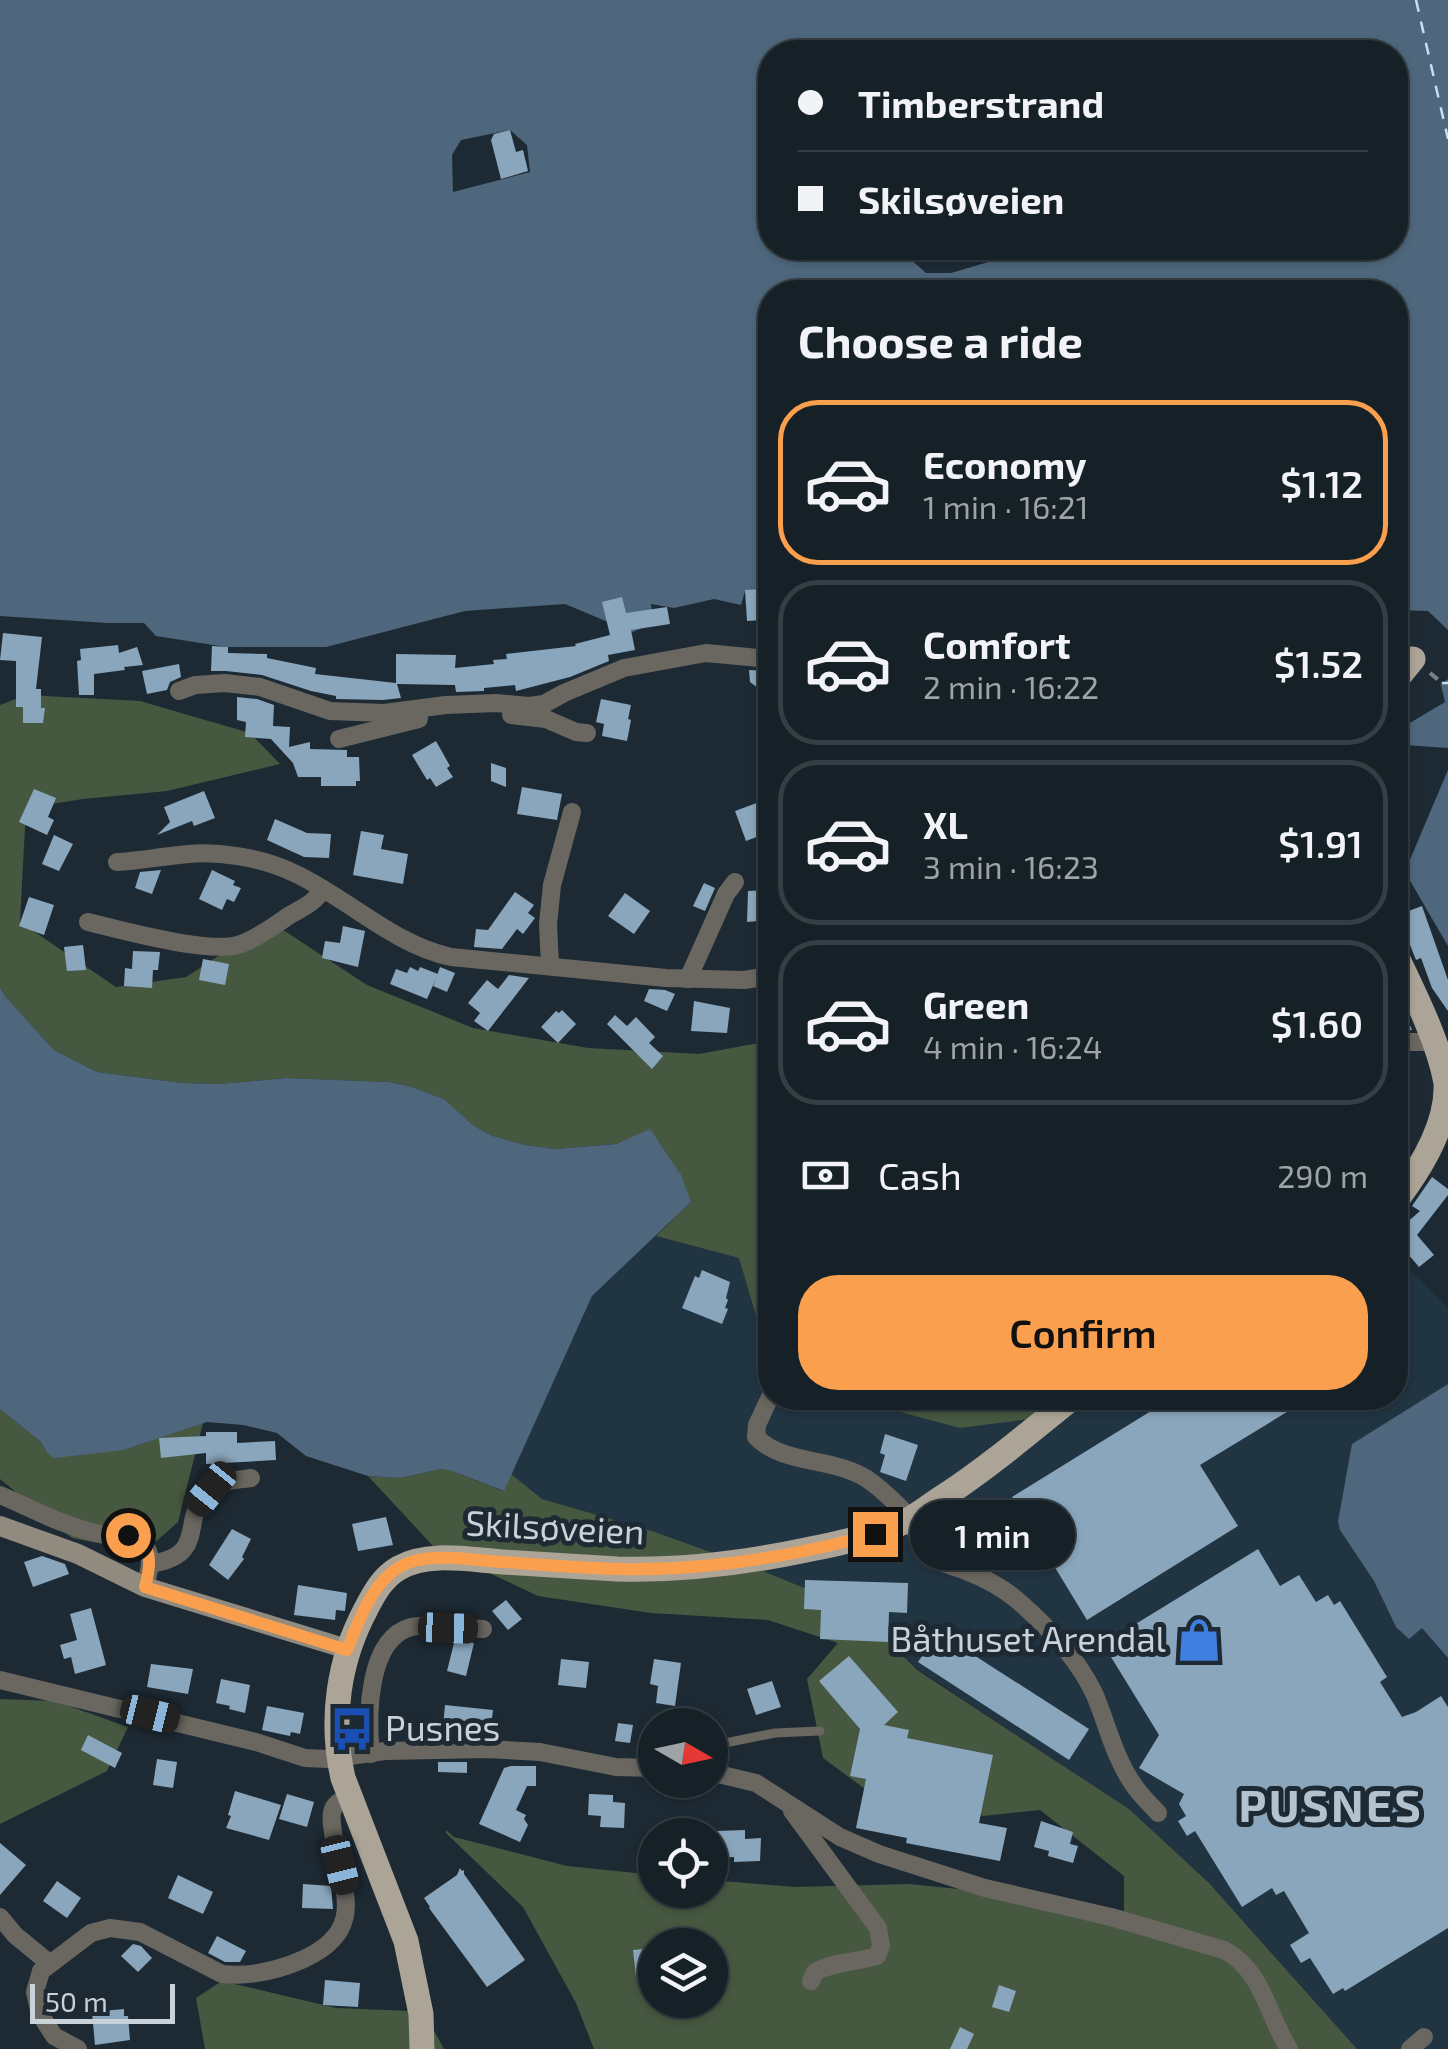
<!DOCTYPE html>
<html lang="en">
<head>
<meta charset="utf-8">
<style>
  :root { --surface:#162027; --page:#1f282f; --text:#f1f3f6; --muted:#9ea3a7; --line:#353e44; --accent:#f99f4d }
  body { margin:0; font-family:"Exo 2",sans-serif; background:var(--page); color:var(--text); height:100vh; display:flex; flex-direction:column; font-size:38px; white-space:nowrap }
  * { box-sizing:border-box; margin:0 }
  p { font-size:32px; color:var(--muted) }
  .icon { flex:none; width:55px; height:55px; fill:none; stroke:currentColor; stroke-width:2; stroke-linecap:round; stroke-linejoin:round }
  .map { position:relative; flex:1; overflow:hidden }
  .side { position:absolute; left:758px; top:280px; width:650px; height:1130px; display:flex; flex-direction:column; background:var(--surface); border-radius:40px; box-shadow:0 2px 8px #0004,0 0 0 2px var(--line) }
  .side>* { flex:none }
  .hud { position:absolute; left:758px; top:40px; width:650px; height:220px; border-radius:40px; box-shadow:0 2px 8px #0004,0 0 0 2px var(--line); display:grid; align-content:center; height:220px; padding:0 40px; background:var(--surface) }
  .needle { width:65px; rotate:99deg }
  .controls { position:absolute; left:638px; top:1708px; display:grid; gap:20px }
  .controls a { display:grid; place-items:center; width:90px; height:90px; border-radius:50%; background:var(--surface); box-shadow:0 2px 8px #0004,0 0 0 2px var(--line); font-size:50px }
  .scale { position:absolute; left:30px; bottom:25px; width:145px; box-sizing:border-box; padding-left:10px; border:5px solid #cad2d9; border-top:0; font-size:28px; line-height:35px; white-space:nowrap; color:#cad2d9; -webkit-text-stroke:8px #1d2a34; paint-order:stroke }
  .end { position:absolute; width:45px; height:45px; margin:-22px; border:12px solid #f99f4d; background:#111; box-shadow:0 0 0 5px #111 }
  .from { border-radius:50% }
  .bubble { position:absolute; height:70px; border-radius:35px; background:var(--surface); box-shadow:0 2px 8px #0004,0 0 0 2px var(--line); font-size:32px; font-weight:600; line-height:70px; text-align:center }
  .car { position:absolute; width:30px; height:60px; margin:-30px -15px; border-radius:12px; box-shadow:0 0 8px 2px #0007; background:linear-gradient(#222 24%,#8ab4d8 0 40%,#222 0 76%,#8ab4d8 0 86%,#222 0) }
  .hud b { display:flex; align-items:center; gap:35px; height:95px; font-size:38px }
  .hud b+b { border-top:2px solid var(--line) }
  .hud i { width:25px; height:25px; background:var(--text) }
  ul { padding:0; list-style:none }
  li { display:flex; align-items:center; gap:30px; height:165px; margin:0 20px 15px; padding:0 20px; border:5px solid var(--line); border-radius:40px }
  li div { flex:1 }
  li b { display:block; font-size:38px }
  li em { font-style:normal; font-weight:600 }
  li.current { border-color:var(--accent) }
  li>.icon { width:90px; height:90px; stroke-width:1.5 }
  h2 { padding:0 40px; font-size:45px; line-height:120px }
  .pay { display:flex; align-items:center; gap:25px; height:110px; padding:0 40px; font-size:38px }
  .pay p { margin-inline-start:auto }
  .cta { display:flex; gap:20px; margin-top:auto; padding:20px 40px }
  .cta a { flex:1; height:115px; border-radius:40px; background:var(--accent); color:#111; font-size:40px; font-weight:600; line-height:115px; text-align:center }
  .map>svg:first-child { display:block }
</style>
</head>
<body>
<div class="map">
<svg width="1448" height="2049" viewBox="0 0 1448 2049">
  <rect width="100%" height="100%" fill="#1d2a34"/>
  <polygon fill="#213442" points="656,1236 739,1258 768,1357 770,1358 770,1398 848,1398 1054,1416 1087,1398 1395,1398 1395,1255 1448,1308 1448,1384 1353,1444 1338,1521 1340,1530 1374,1581 1396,1627 1422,1627 1448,1658 1448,2049 1357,2049 1209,1883 1129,1809 917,1669 858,1610 649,1530 542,1499 511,1474 592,1296"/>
  <g fill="#465840" fill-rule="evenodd">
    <polygon points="26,695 140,701 250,733 280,764 167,791 83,799 26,808 20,922 116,987 186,977 271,922 367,985 473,1028 588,1048 699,1054 770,1041 770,1358 768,1357 739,1258 656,1236 691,1202 650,1130 616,1144 555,1149 525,1145 490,1135 473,1125 444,1099 409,1086 389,1082 286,1078 220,1084 183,1083 97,1072 54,1050 5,996 0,987 0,705"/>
    <polygon points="848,1398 1087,1398 1054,1416 960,1428"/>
    <polygon points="0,1409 41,1442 47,1453 124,1450 203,1423 178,1522 144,1552 72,1538 0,1479"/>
    <path d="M441,1469L452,1471L503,1491L511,1474L542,1499L649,1530L755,1568L858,1610L917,1670L1129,1809L1209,1883L1357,2049H594L576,2003L523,1907L446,1833V1830L454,1837L567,1866L655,1875V1890H710V1880L795,1887L910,1884L1024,1896L1124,1911V1876L1040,1810L983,1816L955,1805L869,1792L823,1758L807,1679L838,1643L768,1620L651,1613L538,1596L434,1547L368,1476L401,1478ZM655,1945H710V2000H655Z"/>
    <polygon points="0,1699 55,1701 128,1727 107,1771 0,1824"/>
    <polygon points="222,1981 336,2008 411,2011 408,1983 444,2049 205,2049 196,1998"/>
  </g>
  <g fill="#4e677c" fill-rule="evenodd">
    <path d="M0,0H1448V630L1428,611L1395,610V292H770V597L765,596L764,589L745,591L741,605L714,599L674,608L651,604L653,624L632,632L565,604L465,611L326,647H226L156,636L144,623H108L0,616ZM770,52H1395V248H1006L1002,258L951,273H926L906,255L905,248H770ZM510,130L527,145L530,172L453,192L452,155L461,140Z"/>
    <polygon points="1448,679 1448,748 1405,745 1398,730 1445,702 1441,685"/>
    <polygon points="1448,770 1448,946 1409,879 1406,869"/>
    <polygon points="0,987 5,996 54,1050 97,1072 183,1083 220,1084 286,1078 389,1082 409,1086 444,1099 473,1125 490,1135 525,1145 555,1149 616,1144 650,1129 681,1175 691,1202 592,1296 504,1491 452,1471 441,1469 401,1478 368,1476 306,1456 277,1433 243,1425 207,1422 124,1450 54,1458 47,1453 41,1442 0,1409"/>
    <polygon points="1448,1384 1448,1658 1422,1628 1409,1639 1396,1627 1374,1581 1340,1530 1338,1521 1352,1444"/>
  </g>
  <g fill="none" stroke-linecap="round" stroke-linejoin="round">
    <g stroke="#c4e0f8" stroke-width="2.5" stroke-dasharray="12 10" stroke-linecap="butt">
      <polyline points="1416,0 1448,139"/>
      <polyline points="1442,683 1448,683"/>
    </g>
  </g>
  <g fill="#8aa6bc">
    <polygon points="510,130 516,152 523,150 528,171 501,179 491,140 494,134"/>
    <polygon points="763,589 766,620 747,621 745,590"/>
    <polygon points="622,597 626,613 667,607 670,624 631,630 635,650 608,655 609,661 570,677 516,691 515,685 484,688 484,691 456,692 455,685 397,684 401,698 383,700 336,699 336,696 311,691 262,675 226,671 211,671 212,646 228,647 228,653 267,654 267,658 316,668 315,674 396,683 396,654 456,655 455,668 494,664 493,660 507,659 506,654 576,646 575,644 610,635 602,602"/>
    <polygon points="3,633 42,637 36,689 41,689 41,708 45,708 43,723 23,723 23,707 16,707 16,661 0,660"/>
    <polygon points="118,645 119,653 137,647 143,665 124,667 125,670 94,674 94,695 79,695 77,661 81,660 80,649"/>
    <polygon points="179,664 181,677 170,682 167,690 147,694 142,671"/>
    <polygon points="749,670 770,671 770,697 750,682"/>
    <polygon points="237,697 257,699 274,705 273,726 290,727 289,747 310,742 310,749 347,750 347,757 359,757 360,781 356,781 356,786 321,786 321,777 298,777 293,763 271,739 245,737 246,722 237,720"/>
    <polygon points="601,699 631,705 628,719 631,720 627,741 602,736 604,724 596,722"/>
    <polygon points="436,741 450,766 447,768 453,777 436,787 430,778 427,780 412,755"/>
    <polygon points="491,763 506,768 506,787 491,781"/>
    <polygon points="522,787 562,794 557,820 517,814"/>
    <polygon points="34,789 56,798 48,817 54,820 47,835 19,822"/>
    <polygon points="204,791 215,818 194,826 192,821 157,835 170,822 164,807"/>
    <polygon points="770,798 770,832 746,841 735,811"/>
    <polygon points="275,819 307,833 331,834 329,858 304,857 267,840"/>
    <polygon points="361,831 384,835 381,849 408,854 403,884 353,875"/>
    <polygon points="54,835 73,844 59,871 42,864"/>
    <polygon points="161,870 152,894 135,888 140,872"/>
    <polygon points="212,870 235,881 233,885 241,888 234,902 227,899 222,910 199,899"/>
    <polygon points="704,883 715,888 705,911 693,906"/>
    <polygon points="770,890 770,920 747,922 748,891"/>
    <polygon points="515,892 534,905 528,913 535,918 523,934 517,929 502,949 474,947 476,929 488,930"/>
    <polygon points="625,893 650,911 634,934 608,916"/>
    <polygon points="29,897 54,905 44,935 19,926"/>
    <polygon points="1422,906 1448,980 1448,1011 1432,988 1421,958 1416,960 1398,915"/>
    <polygon points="343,926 365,931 358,967 322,958 325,941 340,943"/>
    <polygon points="83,945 86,970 67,971 64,947"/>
    <polygon points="133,951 160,952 158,970 153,970 152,988 124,986 125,968 132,969"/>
    <polygon points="203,959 229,964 225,985 199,980"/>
    <polygon points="410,967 418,971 420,967 438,974 427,999 390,984 396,969 407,973"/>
    <polygon points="440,967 455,973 447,992 433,986"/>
    <polygon points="509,975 529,978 488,1031 474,1021 480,1013 468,1003 487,980 498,989"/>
    <polygon points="649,989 665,990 675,994 667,1011 644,1001"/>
    <polygon points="694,1001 730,1008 727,1033 691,1031"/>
    <polygon points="1395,1006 1402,1006 1412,1030 1395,1030"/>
    <polygon points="562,1010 576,1024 558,1043 541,1027 556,1011 559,1013"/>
    <polygon points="615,1015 627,1026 636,1017 655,1037 649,1043 663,1056 652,1069 607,1024"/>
    <polygon points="1432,1177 1448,1189 1448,1195 1417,1235 1434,1255 1419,1267 1395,1239 1395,1233 1420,1211 1412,1206"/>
    <polygon points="702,1270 730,1282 726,1298 728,1300 725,1308 728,1309 722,1324 682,1308 695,1276 699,1278"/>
    <polygon points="1172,1398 1310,1398 1200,1465 1238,1526 1087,1620 1012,1497"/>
    <polygon points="206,1432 237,1432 237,1443 275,1441 276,1460 206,1464 206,1453 161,1458 159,1438 206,1436"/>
    <polygon points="885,1434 918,1445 906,1481 880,1472 885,1455 880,1453"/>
    <polygon points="386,1517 393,1545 358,1551 352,1524"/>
    <polygon points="232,1529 251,1539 242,1557 244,1559 228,1580 209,1565"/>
    <polygon points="1258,1549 1280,1586 1299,1575 1316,1602 1328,1595 1334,1605 1340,1601 1387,1677 1380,1682 1402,1717 1416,1712 1441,1696 1448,1707 1448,1928 1345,1991 1343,1988 1333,1994 1310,1958 1301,1963 1290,1945 1309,1933 1284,1891 1276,1895 1272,1888 1242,1907 1195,1831 1187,1836 1178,1821 1186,1816 1179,1804 1184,1794 1139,1768 1159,1735 1103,1644"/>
    <polygon points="42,1556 65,1564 69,1574 33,1587 24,1562"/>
    <polygon points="805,1580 908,1583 907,1613 889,1612 888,1642 820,1639 821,1610 804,1609"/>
    <polygon points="298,1585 347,1593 345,1611 336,1610 335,1620 294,1615"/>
    <polygon points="506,1600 522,1619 508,1630 492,1611"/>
    <polygon points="91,1608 106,1665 75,1674 71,1657 64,1659 60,1645 77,1640 70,1614"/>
    <polygon points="938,1632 1089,1729 1069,1760 918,1662"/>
    <polygon points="455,1639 474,1643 466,1676 447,1671"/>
    <polygon points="849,1656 898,1712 884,1725 909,1730 907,1738 993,1755 979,1823 1007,1828 1000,1861 906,1843 907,1838 856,1828 866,1779 850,1776 860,1729 819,1681"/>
    <polygon points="561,1659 589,1662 586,1688 558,1685"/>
    <polygon points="654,1659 681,1663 675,1706 656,1703 658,1686 650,1684"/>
    <polygon points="151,1664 193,1669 188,1694 147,1687"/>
    <polygon points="221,1679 250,1685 245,1713 229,1709 230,1706 216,1703"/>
    <polygon points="772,1681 781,1707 756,1715 747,1689"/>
    <polygon points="445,1705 493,1710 491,1727 475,1725 473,1737 442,1737"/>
    <polygon points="267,1706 304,1713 300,1734 291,1732 290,1736 262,1730"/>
    <polygon points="618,1723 633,1725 630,1743 615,1741"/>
    <polygon points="88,1735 122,1753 115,1768 81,1750"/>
    <polygon points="157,1759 177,1762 173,1788 153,1785"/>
    <polygon points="438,1762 467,1762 467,1773 438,1772"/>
    <polygon points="511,1766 536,1766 536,1786 527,1786 516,1810 526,1815 524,1819 528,1825 520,1842 479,1824 504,1768"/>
    <polygon points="235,1791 281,1805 269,1840 226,1828 231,1816 228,1815"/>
    <polygon points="287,1794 314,1802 307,1827 279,1819"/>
    <polygon points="589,1794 613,1795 613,1802 625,1803 624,1828 600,1827 601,1816 588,1815"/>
    <polygon points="1041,1821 1073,1832 1070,1844 1078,1846 1073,1863 1048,1856 1049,1851 1034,1847"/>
    <polygon points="745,1830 745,1839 761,1838 760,1861 734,1862 734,1857 719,1858 717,1831"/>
    <polygon points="0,1843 26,1865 0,1895"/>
    <polygon points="460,1868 462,1871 464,1870 464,1874 525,1960 487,1987 429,1908 430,1907 424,1898 457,1875"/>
    <polygon points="178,1875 213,1892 203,1914 168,1898"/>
    <polygon points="57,1881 81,1898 67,1918 43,1901"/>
    <polygon points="303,1884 331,1886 333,1909 302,1908"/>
    <polygon points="217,1936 246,1951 240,1962 225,1962 208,1953"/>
    <polygon points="133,1944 141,1946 152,1958 138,1972 121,1956"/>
    <polygon points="655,1948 655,1973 636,1976 633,1950"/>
    <polygon points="325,1980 360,1983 358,2007 323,2005"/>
    <polygon points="999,1985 1016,1991 1009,2012 992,2007"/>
    <polygon points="124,2009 124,2016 128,2016 130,2040 95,2045 92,2012"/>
    <polygon points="960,2027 974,2034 967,2049 950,2049"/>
  </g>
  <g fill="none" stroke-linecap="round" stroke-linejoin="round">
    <polyline stroke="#77828a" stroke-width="4" stroke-dasharray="10 5" stroke-linecap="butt" points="1430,673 1442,683"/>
    <polyline stroke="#6a6760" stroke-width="9" points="710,1746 775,1733 820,1731"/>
    <g stroke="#6a6760" stroke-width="18">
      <polyline points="179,691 195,685 225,683 260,687 330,711 384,713 446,705 496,703 529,706 544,704 564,693 624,668 706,653 770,659"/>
      <polyline points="511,715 546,719 576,732 587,733"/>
      <polyline points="339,739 419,719"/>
      <path d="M117,862C138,861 158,857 179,855C215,850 261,857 294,873C348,898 392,944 451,957L666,978L744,980L770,976"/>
      <path d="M88,922C121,930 211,955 241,944C258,938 272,927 287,917C301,908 314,904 323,889"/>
      <polyline points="550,965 548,924 552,885 572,812"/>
      <polyline points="688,979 726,894 735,882"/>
      <polyline points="1395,1042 1433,1042"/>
      <path d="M770,1397L757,1425L756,1437C782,1464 830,1458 862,1476C874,1482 906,1511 912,1522C918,1534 918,1548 929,1556C938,1563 953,1566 964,1570C982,1577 1002,1587 1017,1600C1046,1625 1077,1658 1094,1693C1107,1723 1114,1757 1133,1784C1140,1795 1150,1804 1158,1813"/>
      <path d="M0,1495C31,1508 63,1526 96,1533C111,1536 130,1531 142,1542C155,1555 149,1571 145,1587"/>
      <path d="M150,1564C212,1555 176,1516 212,1488C223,1480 238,1480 251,1478"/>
      <polyline points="0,1680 256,1742 305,1758 328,1759 385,1751 487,1749 540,1752 616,1767 655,1768"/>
      <path d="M371,1754C367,1717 367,1639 411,1627C430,1623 463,1628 483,1629"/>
      <path d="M710,1772L756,1783L840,1837L879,1854L985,1888L1111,1917L1224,1950C1262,1969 1268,2016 1289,2049"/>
      <path d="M792,1811L878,1928L881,1946L877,1956C857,1962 833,1962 815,1972L811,1981"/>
      <polyline points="0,1917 15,1935 49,1963"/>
      <path d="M78,2049L54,2036L40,2014L35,1992L41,1971L91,1933L110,1928L140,1932L222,1974C251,1977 277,1971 304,1959C371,1928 339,1885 333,1832C332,1825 330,1816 333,1809C336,1802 344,1799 351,1796"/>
      <polyline points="1410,2049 1424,2037"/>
    </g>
    <polyline stroke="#908a7f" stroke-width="20" points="0,1526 78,1554 145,1587 347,1649"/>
    <g stroke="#aca597" stroke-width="25">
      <polyline points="1395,681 1413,659"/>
      <path d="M1395,953C1413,991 1439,1042 1446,1083C1448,1125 1419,1171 1395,1202"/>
      <path d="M422,2049L421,2014L406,1941L343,1778C330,1721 338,1661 366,1609C374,1593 383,1577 399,1568C428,1551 471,1560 503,1562C541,1564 579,1567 617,1569C681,1571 744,1563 806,1550C841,1543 875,1536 908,1520C921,1513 933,1503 946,1495C990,1466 1031,1431 1072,1398"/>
    </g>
  </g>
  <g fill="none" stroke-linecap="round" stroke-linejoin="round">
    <path stroke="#f99f4d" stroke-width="12" d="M128,1535C154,1543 151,1565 145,1587L347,1650C360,1617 376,1571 414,1561C438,1555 465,1559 489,1561C533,1564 576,1568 619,1569C705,1571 791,1557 875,1534"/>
  </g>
  <defs>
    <g id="shop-bare" transform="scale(3.45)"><path d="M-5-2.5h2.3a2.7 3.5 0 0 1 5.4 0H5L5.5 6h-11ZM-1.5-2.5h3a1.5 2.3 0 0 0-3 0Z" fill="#3f7fe0" stroke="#1d2a34" stroke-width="2.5" paint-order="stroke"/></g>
    <g id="bus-bare" transform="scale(3.45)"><path d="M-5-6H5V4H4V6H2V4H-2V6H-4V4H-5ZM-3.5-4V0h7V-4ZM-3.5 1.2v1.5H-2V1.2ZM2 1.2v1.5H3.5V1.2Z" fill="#1a4fb4" stroke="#1d2a34" stroke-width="2.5" paint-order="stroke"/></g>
  </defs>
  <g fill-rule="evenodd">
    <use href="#shop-bare" x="1199" y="1640"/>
    <use href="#bus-bare" x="352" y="1729"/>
  </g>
  <g text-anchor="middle" stroke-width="10" stroke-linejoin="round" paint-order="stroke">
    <g font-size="35" fill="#cad2d9" stroke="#1d2a34">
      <text transform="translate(555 1528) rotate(3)" y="12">Skilsøveien</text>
    </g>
    <g font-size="35" fill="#cad2d9" stroke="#1d2a34" text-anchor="end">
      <text x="1166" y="1652">Båthuset Arendal</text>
      <text x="385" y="1741" text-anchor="start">Pusnes</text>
    </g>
    <g font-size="45" font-weight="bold" letter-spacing="2.5" fill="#b2c2cf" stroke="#1d2a34">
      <text x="1331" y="1822">PUSNES</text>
    </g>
  </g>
</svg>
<div class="controls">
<a><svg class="needle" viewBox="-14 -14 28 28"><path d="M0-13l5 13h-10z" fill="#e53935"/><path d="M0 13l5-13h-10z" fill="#9ea3a7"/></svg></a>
<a><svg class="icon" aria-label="locate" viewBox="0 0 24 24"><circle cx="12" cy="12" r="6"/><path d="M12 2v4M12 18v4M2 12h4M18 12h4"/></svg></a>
<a><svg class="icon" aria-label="layers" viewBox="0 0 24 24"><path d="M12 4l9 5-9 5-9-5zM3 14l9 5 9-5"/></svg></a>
</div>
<div class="scale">50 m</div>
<i class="end from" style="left:128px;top:1535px"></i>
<i class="end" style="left:875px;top:1534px"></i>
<div class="bubble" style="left:910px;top:1500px;width:165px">1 min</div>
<i class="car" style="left:211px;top:1489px;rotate:219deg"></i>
<i class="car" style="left:448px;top:1628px;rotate:92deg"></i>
<i class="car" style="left:150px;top:1714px;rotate:104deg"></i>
<i class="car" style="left:340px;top:1865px;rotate:166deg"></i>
<div class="hud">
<b><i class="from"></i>Timberstrand</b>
<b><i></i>Skilsøveien</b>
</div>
<section class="side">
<h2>Choose a ride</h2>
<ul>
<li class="current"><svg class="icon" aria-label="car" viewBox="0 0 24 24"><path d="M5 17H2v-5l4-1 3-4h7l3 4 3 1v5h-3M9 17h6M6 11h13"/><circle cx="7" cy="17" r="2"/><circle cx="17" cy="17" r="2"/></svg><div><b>Economy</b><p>1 min · 16:21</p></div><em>$1.12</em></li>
<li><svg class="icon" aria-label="car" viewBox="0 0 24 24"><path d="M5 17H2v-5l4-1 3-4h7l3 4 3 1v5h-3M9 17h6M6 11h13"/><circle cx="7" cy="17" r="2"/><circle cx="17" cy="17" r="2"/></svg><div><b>Comfort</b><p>2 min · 16:22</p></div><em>$1.52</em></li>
<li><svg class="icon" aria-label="car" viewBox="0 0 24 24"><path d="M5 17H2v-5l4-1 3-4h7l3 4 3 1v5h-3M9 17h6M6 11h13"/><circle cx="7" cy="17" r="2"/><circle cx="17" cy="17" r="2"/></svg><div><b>XL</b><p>3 min · 16:23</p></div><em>$1.91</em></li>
<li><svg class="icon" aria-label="car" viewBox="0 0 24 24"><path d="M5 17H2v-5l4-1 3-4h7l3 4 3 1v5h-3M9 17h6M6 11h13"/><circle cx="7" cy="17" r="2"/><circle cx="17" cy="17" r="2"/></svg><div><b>Green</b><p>4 min · 16:24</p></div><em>$1.60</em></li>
</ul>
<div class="pay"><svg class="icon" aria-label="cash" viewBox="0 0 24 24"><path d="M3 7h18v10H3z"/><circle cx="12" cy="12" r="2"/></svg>Cash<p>290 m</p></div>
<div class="cta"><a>Confirm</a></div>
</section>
</div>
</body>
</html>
